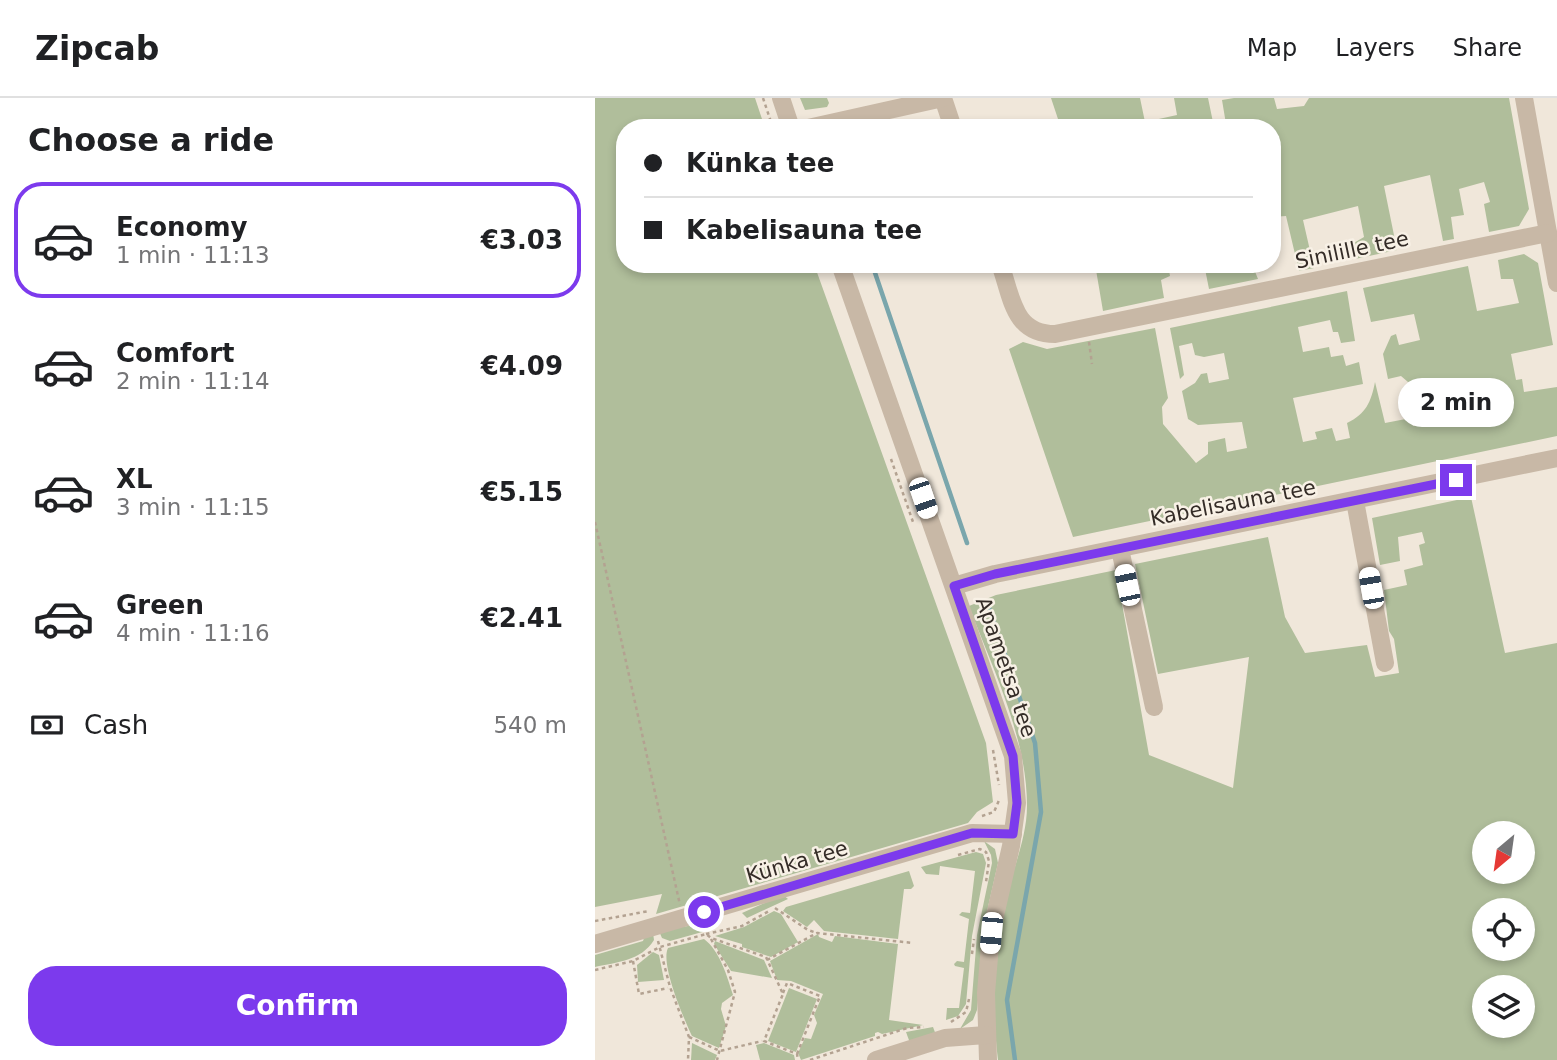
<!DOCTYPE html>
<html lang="en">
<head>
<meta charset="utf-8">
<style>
  :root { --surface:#fff; --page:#f6f6f6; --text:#202124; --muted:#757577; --line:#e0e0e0; --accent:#7c3aed }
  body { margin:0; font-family:"DejaVu Sans",sans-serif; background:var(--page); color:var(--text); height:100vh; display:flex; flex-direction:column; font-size:26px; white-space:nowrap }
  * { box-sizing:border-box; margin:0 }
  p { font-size:23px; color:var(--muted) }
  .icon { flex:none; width:38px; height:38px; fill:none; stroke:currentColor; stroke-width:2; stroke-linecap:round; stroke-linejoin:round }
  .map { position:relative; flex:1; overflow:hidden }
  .drawer { display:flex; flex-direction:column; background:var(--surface); width:595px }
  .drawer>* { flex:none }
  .guide { position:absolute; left:21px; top:21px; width:665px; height:154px; border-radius:28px; box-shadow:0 4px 10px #0003; display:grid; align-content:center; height:154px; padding:0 28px; background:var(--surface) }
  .needle { width:46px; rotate:209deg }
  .controls { position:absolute; left:877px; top:723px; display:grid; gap:14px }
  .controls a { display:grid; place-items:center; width:63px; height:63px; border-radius:50%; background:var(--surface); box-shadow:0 4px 10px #0003; font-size:35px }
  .end { position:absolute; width:32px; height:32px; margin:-16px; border:9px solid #7c3aed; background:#fff; box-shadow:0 0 0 4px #fff }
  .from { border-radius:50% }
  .bubble { position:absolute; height:49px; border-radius:24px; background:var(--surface); box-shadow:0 4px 10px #0003; font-size:23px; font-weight:700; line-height:49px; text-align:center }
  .car { position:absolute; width:21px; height:42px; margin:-21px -10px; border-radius:9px; box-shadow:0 0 5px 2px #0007; background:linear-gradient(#fff 24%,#345 0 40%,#fff 0 76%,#345 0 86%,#fff 0) }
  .guide b { display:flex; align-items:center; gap:24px; height:66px; font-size:26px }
  .guide b+b { border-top:2px solid var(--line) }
  .guide i { width:18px; height:18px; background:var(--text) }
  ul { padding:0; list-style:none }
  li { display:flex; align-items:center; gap:21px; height:116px; margin:0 14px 10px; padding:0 14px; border:4px solid transparent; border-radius:28px }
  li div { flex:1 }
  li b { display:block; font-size:26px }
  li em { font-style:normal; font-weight:700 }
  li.active { border-color:var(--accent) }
  li>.icon { width:63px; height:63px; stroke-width:1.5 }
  h2 { padding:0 28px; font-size:32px; line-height:84px }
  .pay { display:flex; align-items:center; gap:18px; height:77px; padding:0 28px; font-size:26px }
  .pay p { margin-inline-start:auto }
  .cta { display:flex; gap:14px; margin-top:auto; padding:14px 28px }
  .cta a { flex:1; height:80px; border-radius:28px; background:var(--accent); color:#fff; font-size:28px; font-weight:700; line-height:80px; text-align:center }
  header { display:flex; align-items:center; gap:42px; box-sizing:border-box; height:98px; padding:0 35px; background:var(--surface); border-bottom:2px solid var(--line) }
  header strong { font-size:33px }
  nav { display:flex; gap:38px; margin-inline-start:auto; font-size:24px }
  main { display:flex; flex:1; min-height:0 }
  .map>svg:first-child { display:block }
</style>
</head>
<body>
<header>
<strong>Zipcab</strong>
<nav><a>Map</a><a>Layers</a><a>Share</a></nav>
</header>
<main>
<section class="drawer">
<h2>Choose a ride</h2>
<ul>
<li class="active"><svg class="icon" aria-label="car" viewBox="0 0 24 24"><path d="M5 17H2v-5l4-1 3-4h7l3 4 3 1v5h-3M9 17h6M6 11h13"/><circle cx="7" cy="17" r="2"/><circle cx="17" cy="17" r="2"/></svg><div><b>Economy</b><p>1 min · 11:13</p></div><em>€3.03</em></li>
<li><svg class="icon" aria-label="car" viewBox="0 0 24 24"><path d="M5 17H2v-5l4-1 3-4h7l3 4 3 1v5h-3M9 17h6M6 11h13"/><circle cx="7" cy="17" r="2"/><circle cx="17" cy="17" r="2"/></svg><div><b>Comfort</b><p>2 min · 11:14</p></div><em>€4.09</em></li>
<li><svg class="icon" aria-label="car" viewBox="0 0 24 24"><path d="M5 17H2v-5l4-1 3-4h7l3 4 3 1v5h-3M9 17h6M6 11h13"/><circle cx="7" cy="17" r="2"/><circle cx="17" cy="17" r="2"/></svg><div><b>XL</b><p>3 min · 11:15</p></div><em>€5.15</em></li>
<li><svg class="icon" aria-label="car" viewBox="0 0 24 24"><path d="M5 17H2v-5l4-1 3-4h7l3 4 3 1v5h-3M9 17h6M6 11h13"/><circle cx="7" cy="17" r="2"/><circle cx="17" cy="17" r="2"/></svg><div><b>Green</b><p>4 min · 11:16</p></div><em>€2.41</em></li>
</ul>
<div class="pay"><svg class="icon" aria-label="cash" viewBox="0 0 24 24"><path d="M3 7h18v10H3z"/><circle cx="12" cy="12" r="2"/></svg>Cash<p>540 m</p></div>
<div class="cta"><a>Confirm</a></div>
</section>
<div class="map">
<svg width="962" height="962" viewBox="0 0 962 962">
  <rect width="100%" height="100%" fill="#f0e7da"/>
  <g fill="#b0be9b" fill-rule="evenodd">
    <polygon points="0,0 160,0 170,30 30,30 30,166 219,166 391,645 398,704 382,714 373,725 61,816 67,796 0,809"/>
    <polygon points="205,0 232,0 234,5 232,9 210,12"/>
    <polygon points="456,0 545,0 550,24 582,17 579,0 613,0 619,29 631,26 627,2 639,0 679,0 682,11 709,8 714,0 914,0 934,111 924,128 894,134 889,106 895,104 889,84 864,91 869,117 856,119 859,141 848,143 835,77 789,88 802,152 760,161 757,146 769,139 763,108 708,122 719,170 704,173 691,118 677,119 677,30 466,30"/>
    <path d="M929,156L943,165L958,247L916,256L921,282L927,281L929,294L962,289V338L478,439L414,251L428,244L452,251L560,230L573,300L567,309L568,326L601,365L613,356V344L630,340L632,354L652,350L647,324L603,327L593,321L587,293L600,285L606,276L612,275L614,285L634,281L629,255L609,259L600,257L597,245L584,248L589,277L585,281L575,230L752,193L760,243L746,245L743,234H738L735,222L703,229L708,254L734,249L736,259L748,257L751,268L764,264L768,286L698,300L708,344L722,341L720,334L737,330L741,343L755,340L752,325C771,316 776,304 780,284L790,325L816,320L818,328L870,317L867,306L839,312L833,282L813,284L806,278L793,281L788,256L796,238L801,236L804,247L825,242L819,216L776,224L768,190L873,168L882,213L924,205L918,181H906L903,162Z"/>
    <polygon points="500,166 573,166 575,178 566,182 569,200 508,213"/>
    <polygon points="615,166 657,166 663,181 614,191 610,171"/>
    <path d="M876,399L910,555L962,545V962H403C396,907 400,851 412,797C419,768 432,738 432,708C432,639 398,572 374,508L401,497L521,472L554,657L638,690L654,559L563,576L540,466L673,439L690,519L710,555L772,547L780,579L804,575L799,541L794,533L789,492L812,487L809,472L828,467L824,447L830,445L827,434L803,439L805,463L785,467L777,420ZM889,735H928V774H889ZM889,812H928V850H889ZM889,889H928V928H889Z"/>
    <polygon points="389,743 400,751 403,765 391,818 382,912 378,922 365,931 376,912 382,837 397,765 396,757"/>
    <polygon points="381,754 388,756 391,765 377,838 371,906 363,918 351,922 352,910 364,910 369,870 360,868 359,866 362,863 369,864 374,821 364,817 367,814 375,815 380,773 345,768 344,777 331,776 326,769"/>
    <polygon points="314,773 319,788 316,791 309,791 303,841 229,833 219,822 212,829 188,813 191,809"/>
    <polygon points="188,797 193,801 152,820 147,815"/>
    <polygon points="179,813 186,816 203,844 176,859 147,849 147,846 120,838 149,829"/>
    <polygon points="116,824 118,831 75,843 67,840 64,833"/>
    <path d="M58,835L59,842C46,863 22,864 0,869V857L48,843L50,837Z"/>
    <polygon points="223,836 224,839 237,844 240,838 303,846 294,922 328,927 287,936 283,934 280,935 280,938 206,962 203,955 210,940 216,941 222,925 219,917 228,896 196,883 182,882 175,863"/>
    <path d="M109,841C125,853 132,878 138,897L127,905L126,911L131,928L124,950L97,938C89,921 65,866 73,850Z"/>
    <polygon points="120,843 169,862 177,880 136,873 119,846"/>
    <polygon points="58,854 64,857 69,882 43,884 42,867"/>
    <polygon points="194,890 222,901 201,954 173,943"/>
    <polygon points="338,929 341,937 315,945 311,934"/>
    <polygon points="97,945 122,957 120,962 96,962"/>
    <polygon points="169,945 199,957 200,962 165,962 161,947"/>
  </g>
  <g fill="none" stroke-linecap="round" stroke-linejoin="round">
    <g stroke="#7aa6ac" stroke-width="4.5">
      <polyline points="277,166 372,445"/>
      <polyline points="392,504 440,645 446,714 412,902 420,962"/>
    </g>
    <g stroke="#b3a291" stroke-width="2.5" stroke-dasharray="3.5 3.5" stroke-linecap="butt">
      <polyline points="168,0 178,30"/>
      <polyline points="494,244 497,266"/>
      <polyline points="296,361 318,424"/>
      <polyline points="0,424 85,807"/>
      <polyline points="398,652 404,687"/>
      <polyline points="387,718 399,714 405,700"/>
      <polyline points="363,757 385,751 391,754 394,763 391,784"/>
      <polyline points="180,810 213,832 222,835"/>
      <polyline points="0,823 54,813"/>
      <polyline points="111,836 147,828 176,812"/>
      <polyline points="116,841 133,872 140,894 122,962"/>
      <polyline points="63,843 75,889 94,939 93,962"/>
      <polyline points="377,856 379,841"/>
      <polyline points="172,862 222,835 318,845"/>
      <polyline points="38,863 44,896 73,890"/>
      <polyline points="0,872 38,863 65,849 111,836 116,840 171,859 188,896 169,943 202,956 203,962"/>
      <polyline points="188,895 192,885 225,898 202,956"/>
      <polyline points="356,924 371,914 374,901"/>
      <polyline points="94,939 125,953 167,943"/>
      <polyline points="215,962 312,930 329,929"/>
    </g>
    <g stroke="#c8b8a6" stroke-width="18">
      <polyline points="186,0 196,30"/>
      <polyline points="348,0 358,30"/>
      <polyline points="929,0 962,185"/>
      <polyline points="213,30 348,0"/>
      <polyline points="245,166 418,658 422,705 416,748 396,835 391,895 393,962"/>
      <path d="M405,166C417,199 418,236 460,236L953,135"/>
      <polyline points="760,403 790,565"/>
      <polyline points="525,451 559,609"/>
      <polyline points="359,488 400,476 962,360"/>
      <polyline points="0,846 377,735 418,736"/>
      <polyline points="281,962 350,940 391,937"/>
    </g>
  </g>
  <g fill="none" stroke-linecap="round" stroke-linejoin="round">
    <polyline stroke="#7c3aed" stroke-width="9" points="109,814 377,735 418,736 422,705 418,658 359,488 400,476 861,382"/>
  </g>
  <g text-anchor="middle" stroke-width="5" stroke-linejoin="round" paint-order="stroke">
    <g font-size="21" fill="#342c27" stroke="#f8f1e6">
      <text transform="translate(757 152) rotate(-12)" y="7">Sinilille tee</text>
      <text transform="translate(638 405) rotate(-11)" y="7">Kabelisauna tee</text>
      <text transform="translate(411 569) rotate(71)" y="7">Apametsa tee</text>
      <text transform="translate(202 764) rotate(-16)" y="7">Künka tee</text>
    </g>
  </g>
</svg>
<div class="controls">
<a><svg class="needle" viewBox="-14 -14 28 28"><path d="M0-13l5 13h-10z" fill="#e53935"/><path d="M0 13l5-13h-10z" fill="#757577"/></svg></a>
<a><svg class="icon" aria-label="locate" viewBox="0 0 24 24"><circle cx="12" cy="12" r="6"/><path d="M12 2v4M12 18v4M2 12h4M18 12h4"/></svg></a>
<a><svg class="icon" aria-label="layers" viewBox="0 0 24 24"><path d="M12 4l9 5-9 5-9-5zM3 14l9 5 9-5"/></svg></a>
</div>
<i class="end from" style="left:109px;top:814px"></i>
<i class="end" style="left:861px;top:382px"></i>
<div class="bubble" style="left:803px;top:280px;width:116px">2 min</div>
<i class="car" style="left:328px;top:400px;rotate:161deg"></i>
<i class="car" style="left:532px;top:487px;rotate:348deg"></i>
<i class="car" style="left:776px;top:490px;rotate:350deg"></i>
<i class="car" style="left:396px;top:835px;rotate:185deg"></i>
<div class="guide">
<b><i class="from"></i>Künka tee</b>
<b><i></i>Kabelisauna tee</b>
</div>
</div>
</main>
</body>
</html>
